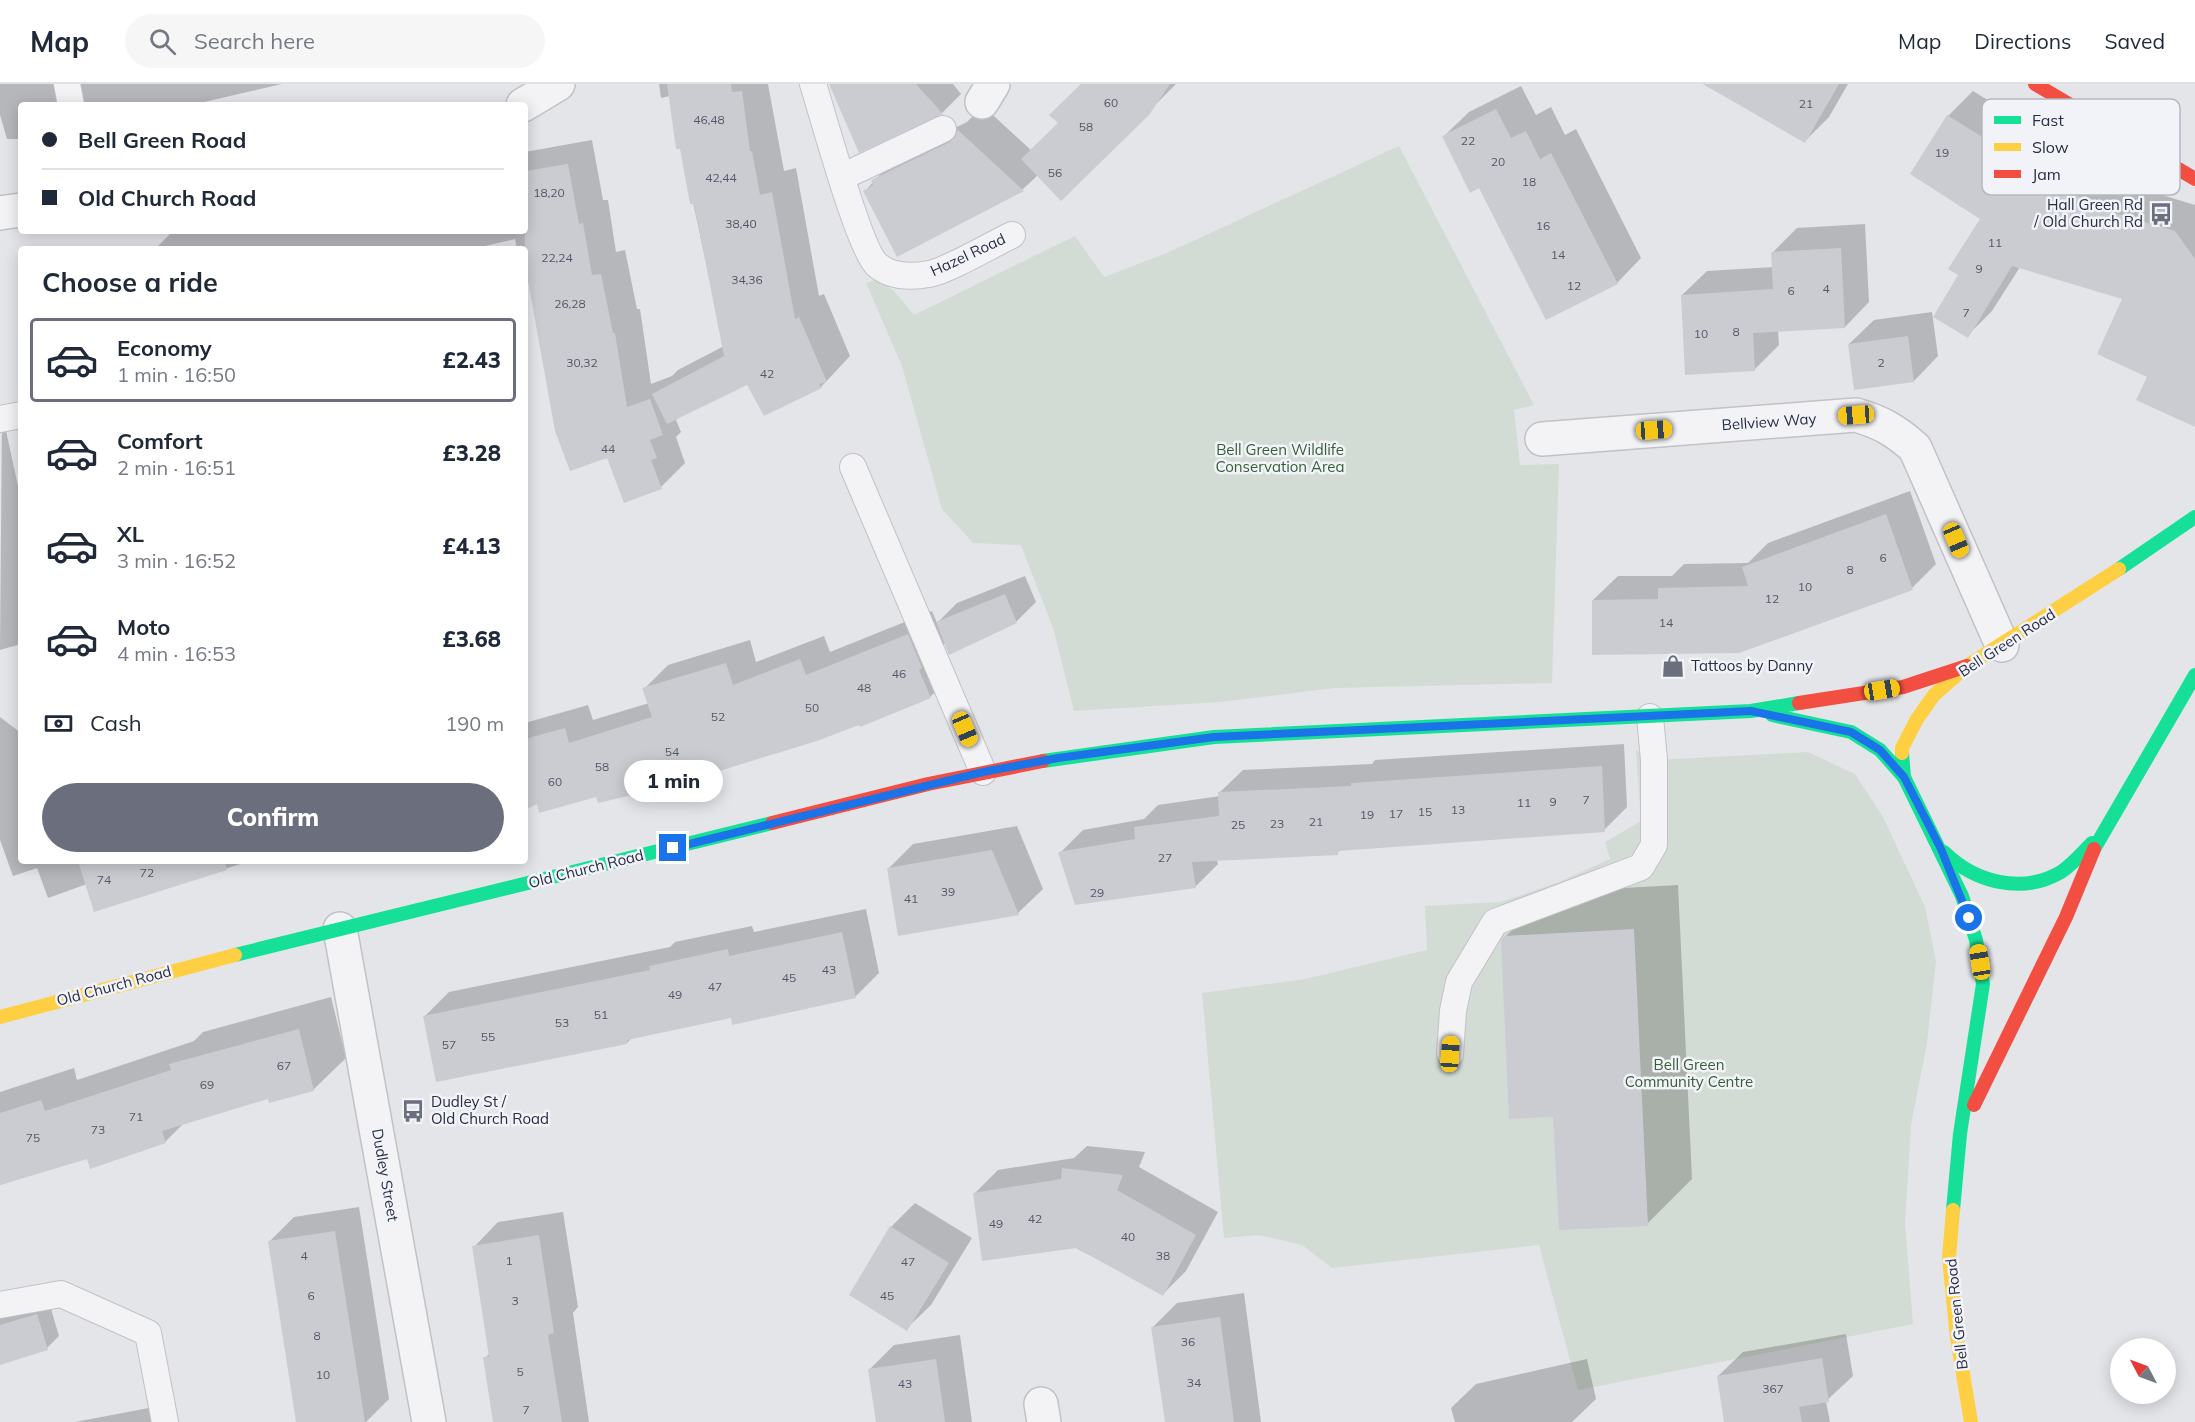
<!DOCTYPE html>
<html lang="en">
<head>
<meta charset="utf-8">
<style>
  :root { --surface:#fff; --page:#f6f6f7; --text:#1f2937; --muted:#747a83; --line:#e0e1e3; --accent:#6a6e7d }
  body { margin:0; font-family:Mulish,sans-serif; background:var(--page); color:var(--text); height:100vh; display:flex; flex-direction:column; font-size:22px; white-space:nowrap }
  * { box-sizing:border-box; margin:0 }
  p { font-size:20px; color:var(--muted) }
  .icon { flex:none; width:33px; height:33px; fill:none; stroke:currentColor; stroke-width:2; stroke-linecap:round; stroke-linejoin:round }
  .map { position:relative; flex:1; overflow:hidden }
  .details { position:absolute; left:18px; top:162px; width:510px; height:618px; display:flex; flex-direction:column; background:var(--surface); border-radius:6px; box-shadow:0 3px 15px #0003 }
  .details>* { flex:none }
  .hud { position:absolute; left:18px; top:18px; width:510px; height:132px; border-radius:6px; box-shadow:0 3px 15px #0003; display:grid; align-content:center; height:132px; padding:0 24px; background:var(--surface) }
  .needle { width:39px; rotate:311deg }
  .fabs { position:absolute; left:2110px; top:1254px; display:grid; gap:12px }
  .fabs a { display:grid; place-items:center; width:66px; height:66px; border-radius:50%; background:var(--surface); box-shadow:0 3px 15px #0003; font-size:30px }
  .end { position:absolute; width:27px; height:27px; margin:-14px; border:8px solid #1a73e8; background:#fff; box-shadow:0 0 0 3px #fff }
  .from { border-radius:50% }
  .bubble { position:absolute; height:42px; border-radius:21px; background:var(--surface); box-shadow:0 3px 15px #0003; font-size:20px; font-weight:800; line-height:42px; text-align:center }
  .car { position:absolute; width:18px; height:36px; margin:-18px -9px; border-radius:8px; box-shadow:0 0 4px 2px #0007; background:linear-gradient(#f5c518 24%,#345 0 40%,#f5c518 0 76%,#345 0 86%,#f5c518 0) }
  .hud b { display:flex; align-items:center; gap:21px; height:57px; font-size:22px }
  .hud b+b { border-top:2px solid var(--line) }
  .hud i { width:15px; height:15px; background:var(--text) }
  ul { padding:0; list-style:none }
  li { display:flex; align-items:center; gap:18px; height:84px; margin:0 12px 9px; padding:0 12px; border:3px solid transparent; border-radius:6px }
  li div { flex:1 }
  li b { display:block; font-size:22px }
  li em { font-style:normal; font-weight:800 }
  li.active { border-color:var(--accent) }
  li>.icon { width:54px; height:54px; stroke-width:1.5 }
  h2 { padding:0 24px; font-size:27px; line-height:72px }
  .pay { display:flex; align-items:center; gap:15px; height:66px; padding:0 24px; font-size:22px }
  .pay p { margin-inline-start:auto }
  .primary-button { display:flex; gap:12px; margin-top:auto; padding:12px 24px }
  .primary-button a { flex:1; height:69px; border-radius:36px; background:var(--accent); color:#fff; font-size:24px; font-weight:800; line-height:69px; text-align:center }
  header { display:flex; align-items:center; gap:36px; box-sizing:border-box; height:84px; padding:0 30px; background:var(--surface); border-bottom:2px solid var(--line) }
  header strong { font-size:28px }
  nav { display:flex; gap:33px; margin-inline-start:auto; font-size:21px }
  .search { width:420px; height:54px; background:var(--page); display:flex; align-items:center; gap:15px; box-sizing:border-box; padding:0 21px; border-radius:33px; color:var(--muted); font-size:22px }
  .map>svg:first-child { display:block }
</style>
</head>
<body>
<header>
<strong>Map</strong>
<div class="search"><svg class="icon" aria-label="search" viewBox="0 0 24 24"><circle cx="10" cy="10" r="6"/><path d="M15 15l6 6"/></svg>Search here</div>
<nav><a>Map</a><a>Directions</a><a>Saved</a></nav>
</header>
<div class="map">
<svg width="2195" height="1338" viewBox="0 0 2195 1338">
  <rect width="100%" height="100%" fill="#e4e5e9"/>
  <g fill="#d2dcd4">
    <polygon points="1399,62 1534,321 1514,326 1520,381 1559,380 1552,599 1335,604 1220,618 1074,627 1054,547 1021,461 973,459 942,425 902,282 866,199 878,195 894,207 914,231 1075,152 1104,193 1167,169"/>
    <polygon points="1636,666 1654,676 1808,668 1855,690 1883,733 1925,823 1936,877 1927,959 1911,1041 1905,1139 1913,1240 1578,1306 1539,1161 1332,1184 1302,1161 1259,1151 1224,1154 1202,909 1305,895 1427,866 1425,822 1501,818 1559,798 1610,775 1605,758 1641,737"/>
  </g>
  <g fill="#0003">
    <polygon points="0,0 282,0 191,21 21,21 21,55 7,55 0,31"/>
    <polygon points="659,0 768,0 784,87 796,84 819,212 824,210 850,272 821,303 748,299 679,333 676,336 681,348 676,353 685,379 661,403 608,372 529,191 525,192 525,165 517,165 515,155 472,165 155,165 170,150 182,147 525,147 525,68 592,56 603,116 608,116 616,168 625,166 637,225 640,225 651,300 672,292 678,286 724,262 670,12 661,14"/>
    <polygon points="830,0 953,0 961,10 942,29"/>
    <polygon points="1082,0 1176,0 1061,115 1038,91 1023,105 897,171 865,107 897,72 967,38 983,22 1032,67 1060,39"/>
    <polygon points="1703,0 1848,0 1829,33 1805,57"/>
    <polygon points="1521,2 1536,31 1551,23 1565,51 1576,45 1641,174 1617,199 1480,102 1444,52 1469,28"/>
    <polygon points="1973,7 2123,99 2195,121 2195,341 2149,292 2124,214 2020,183 1992,227 1967,252 1960,190 1982,134 1948,32"/>
    <polygon points="1865,140 1869,218 1845,243 1778,246 1779,261 1754,286 1682,211 1707,187 1774,183 1773,168 1797,144"/>
    <polygon points="1932,228 1938,272 1914,297 1849,260 1874,236"/>
    <polygon points="2,328 21,416 21,560 0,566"/>
    <polygon points="1910,407 1936,480 1912,504 1738,568 1593,516 1618,492 1672,492 1684,480 1748,479 1768,459"/>
    <polygon points="1025,492 1036,518 1017,537 950,569 946,558 943,562 954,589 930,613 860,639 597,711 538,718 525,724 525,639 588,621 593,636 649,619 644,605 668,581 750,556 756,578 824,552 830,568 932,527 937,539 957,519"/>
    <polygon points="0,633 21,649 21,777 250,777 95,826 87,800 48,814 37,784 13,792 0,756"/>
    <polygon points="1624,660 1627,723 1604,746 1342,765 1337,769 1217,776 1218,780 1195,803 1060,769 1083,746 1144,735 1158,721 1220,712 1219,709 1243,686 1372,680 1375,676"/>
    <polygon points="1017,742 1043,805 1018,829 888,785 913,760"/>
    <polygon points="1678,801 1692,1095 1647,1140 1555,1031 1505,853 1551,808"/>
    <polygon points="866,825 879,889 855,913 732,932 632,953 627,959 424,933 449,908 670,863 675,858 752,842 754,848"/>
    <polygon points="331,913 346,974 313,1006 269,1014 184,1039 165,1058 88,1073 0,1101 0,1008 74,984 77,996 194,957 203,948"/>
    <polygon points="1087,1062 1145,1068 1139,1083 1218,1128 1186,1187 1163,1210 974,1110 998,1086 1074,1074"/>
    <polygon points="915,1119 972,1154 931,1221 906,1245 891,1143"/>
    <polygon points="359,1123 389,1315 366,1338 298,1338 269,1158 294,1133"/>
    <polygon points="563,1128 578,1223 573,1229 589,1338 495,1338 485,1274 490,1269 474,1163 498,1138"/>
    <polygon points="1244,1209 1261,1338 1166,1338 1153,1243 1177,1219"/>
    <polygon points="49,1218 59,1252 47,1264 0,1280 0,1233"/>
    <polygon points="1846,1250 1853,1292 1826,1317 1830,1338 1726,1338 1718,1292 1743,1268"/>
    <polygon points="960,1251 972,1338 877,1338 870,1285 894,1261"/>
    <polygon points="1587,1275 1596,1315 1572,1338 1455,1338 1451,1324 1476,1300"/>
    <polygon points="175,1319 179,1338 75,1338"/>
  </g>
  <g fill="#cbccd1">
    <polygon points="667,0 731,0 732,8 742,7 750,67 752,67 760,111 772,108 795,235 799,233 827,298 819,300 822,304 764,332 747,301 667,340 652,310 724,272 694,120 690,120 680,65 676,65"/>
    <polygon points="829,0 916,0 943,30 859,69"/>
    <polygon points="1081,0 1170,0 1149,31 1061,117 1021,75 1058,39 1049,31"/>
    <polygon points="1703,0 1839,0 1805,59"/>
    <polygon points="1496,25 1511,54 1526,47 1540,75 1551,69 1618,200 1546,236 1479,104 1470,109 1442,52"/>
    <polygon points="1947,31 2097,124 2175,147 2195,175 2195,343 2136,316 2147,293 2097,270 2122,215 2012,182 1968,254 1933,233 1958,191 1948,185 1980,135 1910,90"/>
    <polygon points="958,46 1024,107 897,173 863,107 873,101 871,96 950,58"/>
    <polygon points="568,80 579,140 583,139 592,191 601,190 613,249 615,249 627,323 650,315 663,351 650,356 657,374 651,376 662,405 624,419 607,374 570,387 555,347 525,180 525,87"/>
    <polygon points="1841,164 1845,244 1753,249 1755,287 1685,291 1681,211 1773,205 1771,168"/>
    <polygon points="1908,252 1914,298 1854,306 1848,260"/>
    <polygon points="1886,430 1913,506 1739,569 1592,571 1592,516 1658,515 1658,504 1748,502 1742,483"/>
    <polygon points="1005,510 1017,539 949,571 936,538"/>
    <polygon points="908,550 922,584 919,586 931,614 860,643 859,641 817,657 667,703 598,719 596,713 539,729 537,720 525,726 525,655 565,644 569,659 652,633 642,604 726,579 733,601 800,575 806,591"/>
    <polygon points="1602,682 1605,748 1338,767 1338,771 1192,778 1196,804 1075,821 1058,768 1135,755 1134,743 1219,732 1218,708 1351,702 1351,699"/>
    <polygon points="992,766 1019,831 898,852 887,784"/>
    <polygon points="78,777 225,777 227,786 94,828"/>
    <polygon points="1634,845 1648,1142 1559,1146 1553,1033 1509,1035 1501,857 1504,852"/>
    <polygon points="842,848 856,914 732,941 731,934 627,956 627,960 436,998 423,932 650,886 649,882 728,865 729,872"/>
    <polygon points="299,945 314,1007 269,1019 268,1015 162,1047 166,1059 90,1085 87,1075 0,1101 0,1029 41,1016 45,1027 171,986 169,980"/>
    <polygon points="1062,1084 1123,1091 1117,1106 1196,1151 1163,1212 1077,1164 982,1177 973,1109 1061,1095"/>
    <polygon points="890,1142 949,1179 907,1247 849,1211"/>
    <polygon points="335,1147 365,1338 296,1338 268,1157"/>
    <polygon points="539,1151 554,1249 548,1251 562,1338 493,1338 483,1273 489,1273 472,1162"/>
    <polygon points="37,1230 48,1266 0,1281 0,1241"/>
    <polygon points="1220,1233 1234,1338 1165,1338 1151,1243"/>
    <polygon points="1822,1274 1829,1318 1799,1323 1802,1338 1724,1338 1717,1292"/>
    <polygon points="936,1275 945,1338 876,1338 868,1285"/>
  </g>
  <g fill="none" stroke-linecap="round" stroke-linejoin="round">
    <g stroke="#c1c2c7" stroke-width="28">
      <g id="lane">
        <polyline points="67,0 71,21"/>
        <path d="M813,0C823,31 859,165 877,181C891,193 912,193 929,190C947,187 993,160 1012,151"/>
        <polyline points="842,93 943,45"/>
        <polyline points="0,335 21,331"/>
        <polyline points="853,383 983,688"/>
        <polyline points="1450,970 1453,927 1459,898 1495,838 1641,783 1654,761 1654,676 1650,633"/>
        <polyline points="0,1221 61,1210 148,1249 165,1338"/>
      </g>
    </g>
    <g stroke="#c1c2c7" stroke-width="36">
      <g id="street">
        <polyline points="982,18 993,0"/>
        <polyline points="523,21 558,0"/>
        <polyline points="0,129 21,126"/>
        <path d="M1542,355L1856,331C1881,338 1896,347 1915,364L2002,561"/>
        <polyline points="340,845 429,1338"/>
        <polyline points="1041,1320 1044,1338"/>
      </g>
    </g>
    <use href="#lane" stroke="#f3f3f6" stroke-width="26"/>
    <use href="#street" stroke="#f3f3f6" stroke-width="33"/>
    <g stroke="#16e098" stroke-width="14">
      <polyline points="2119,485 2195,433"/>
      <polyline points="1772,631 1851,648 1880,666 1904,693"/>
      <polyline points="1902,669 1904,693 1962,812 1976,856 1983,900 1960,1050 1953,1126"/>
      <polyline points="1043,677 1214,653 1751,627 1799,619"/>
      <polyline points="2094,765 2195,591"/>
      <path d="M1944,768C1974,798 2022,811 2061,788C2073,780 2082,769 2092,759"/>
      <polyline points="235,871 772,739"/>
    </g>
    <g stroke="#ffcf43" stroke-width="14">
      <polyline points="1902,669 1902,664 1917,635 1934,611 1967,582 2119,485"/>
      <polyline points="0,933 235,871"/>
      <polyline points="1953,1126 1949,1174 1957,1254 1971,1338"/>
    </g>
    <g stroke="#f24e42" stroke-width="14">
      <polyline points="2035,0 2195,95"/>
      <polyline points="1799,619 1903,603 1967,582"/>
      <polyline points="772,739 928,700 1043,677"/>
      <polyline points="1974,1021 2066,833 2094,765"/>
    </g>
  </g>
  <g fill="none" stroke-linecap="round" stroke-linejoin="round">
    <polyline stroke="#1a73e8" stroke-width="8" points="673,764 983,688 1058,674 1214,653 1751,627 1851,648 1880,666 1904,693 1941,765 1969,834"/>
  </g>
  <defs>
    <g id="bus-bare" transform="scale(1.8)"><path d="M-5-6H5V4H4V6H2V4H-2V6H-4V4H-5ZM-3.5-4V0h7V-4ZM-3.5 1.2v1.5H-2V1.2ZM2 1.2v1.5H3.5V1.2Z" fill="#6a6e7d" stroke="#f1f3f8" stroke-width="2.5" paint-order="stroke"/></g>
    <g id="shop-bare" transform="scale(1.8)"><path d="M-5-2.5h2.3a2.7 3.5 0 0 1 5.4 0H5L5.5 6h-11ZM-1.5-2.5h3a1.5 2.3 0 0 0-3 0Z" fill="#6a6e7d" stroke="#f1f3f8" stroke-width="2.5" paint-order="stroke"/></g>
  </defs>
  <g fill-rule="evenodd">
    <use href="#bus-bare" x="2161" y="130"/>
    <use href="#shop-bare" x="1673" y="582"/>
    <use href="#bus-bare" x="413" y="1027"/>
  </g>
  <g text-anchor="middle" stroke-width="5" stroke-linejoin="round" paint-order="stroke">
    <g font-size="12" fill="#535768">
      <text x="1111" y="23">60</text>
      <text x="1806" y="24">21</text>
      <text x="709" y="40">46,48</text>
      <text x="1086" y="47">58</text>
      <text x="1468" y="61">22</text>
      <text x="1942" y="73">19</text>
      <text x="1498" y="82">20</text>
      <text x="1055" y="93">56</text>
      <text x="721" y="98">42,44</text>
      <text x="1529" y="102">18</text>
      <text x="549" y="113">18,20</text>
      <text x="741" y="144">38,40</text>
      <text x="1543" y="146">16</text>
      <text x="1995" y="163">11</text>
      <text x="1558" y="175">14</text>
      <text x="557" y="178">22,24</text>
      <text x="1979" y="189">9</text>
      <text x="747" y="200">34,36</text>
      <text x="1574" y="206">12</text>
      <text x="1826" y="209">4</text>
      <text x="1791" y="211">6</text>
      <text x="570" y="224">26,28</text>
      <text x="1966" y="233">7</text>
      <text x="1736" y="252">8</text>
      <text x="1701" y="254">10</text>
      <text x="582" y="283">30,32</text>
      <text x="1881" y="283">2</text>
      <text x="767" y="294">42</text>
      <text x="608" y="369">44</text>
      <text x="1883" y="478">6</text>
      <text x="1850" y="490">8</text>
      <text x="1805" y="507">10</text>
      <text x="1772" y="519">12</text>
      <text x="1666" y="543">14</text>
      <text x="899" y="594">46</text>
      <text x="864" y="608">48</text>
      <text x="812" y="628">50</text>
      <text x="718" y="637">52</text>
      <text x="672" y="672">54</text>
      <text x="602" y="687">58</text>
      <text x="555" y="702">60</text>
      <text x="1586" y="720">7</text>
      <text x="1553" y="722">9</text>
      <text x="1524" y="723">11</text>
      <text x="1458" y="730">13</text>
      <text x="1425" y="732">15</text>
      <text x="1396" y="734">17</text>
      <text x="1367" y="735">19</text>
      <text x="1316" y="742">21</text>
      <text x="1277" y="744">23</text>
      <text x="1238" y="745">25</text>
      <text x="1165" y="778">27</text>
      <text x="147" y="793">72</text>
      <text x="104" y="800">74</text>
      <text x="948" y="812">39</text>
      <text x="1097" y="813">29</text>
      <text x="911" y="819">41</text>
      <text x="829" y="890">43</text>
      <text x="789" y="898">45</text>
      <text x="715" y="907">47</text>
      <text x="675" y="915">49</text>
      <text x="601" y="935">51</text>
      <text x="562" y="943">53</text>
      <text x="488" y="957">55</text>
      <text x="449" y="965">57</text>
      <text x="284" y="986">67</text>
      <text x="207" y="1005">69</text>
      <text x="136" y="1037">71</text>
      <text x="98" y="1050">73</text>
      <text x="33" y="1058">75</text>
      <text x="1035" y="1139">42</text>
      <text x="996" y="1144">49</text>
      <text x="1128" y="1157">40</text>
      <text x="304" y="1176">4</text>
      <text x="1163" y="1176">38</text>
      <text x="509" y="1181">1</text>
      <text x="908" y="1182">47</text>
      <text x="311" y="1216">6</text>
      <text x="887" y="1216">45</text>
      <text x="515" y="1221">3</text>
      <text x="317" y="1256">8</text>
      <text x="1188" y="1262">36</text>
      <text x="520" y="1292">5</text>
      <text x="323" y="1295">10</text>
      <text x="1194" y="1303">34</text>
      <text x="905" y="1304">43</text>
      <text x="1773" y="1309">367</text>
      <text x="526" y="1330">7</text>
    </g>
    <g font-size="15" fill="#292e43" stroke="#f1f3f8" text-anchor="start">
      <text x="2143" y="126" text-anchor="end">Hall Green Rd<tspan x="2143" dy="17">/ Old Church Rd</tspan></text>
      <text x="1691" y="587">Tattoos by Danny</text>
      <text x="431" y="1023">Dudley St /<tspan x="431" dy="17">Old Church Road</tspan></text>
    </g>
    <g font-size="15" fill="#292e43" stroke="#f1f3f8">
      <text transform="translate(968 171) rotate(-25)" y="5">Hazel Road</text>
      <text transform="translate(1769 338) rotate(-4)" y="5">Bellview Way</text>
      <text transform="translate(2007 559) rotate(-33)" y="5">Bell Green Road</text>
      <text transform="translate(586 785) rotate(-14)" y="5">Old Church Road</text>
      <text transform="translate(114 902) rotate(-15)" y="5">Old Church Road</text>
      <text transform="translate(385 1091) rotate(80)" y="5">Dudley Street</text>
      <text transform="translate(1957 1230) rotate(-96)" y="5">Bell Green Road</text>
    </g>
    <g font-size="15" fill="#365f36" stroke="#f1f3f8">
      <text x="1280" y="371">Bell Green Wildlife<tspan x="1280" dy="17">Conservation Area</tspan></text>
      <text x="1689" y="986">Bell Green<tspan x="1689" dy="17">Community Centre</tspan></text>
    </g>
  </g>
  <rect x="1982" y="15" width="198" height="96" rx="9" fill="#f1f3f8" stroke="#b5b8c2" stroke-width="1.5"/>
  <rect x="1994" y="32" width="27" height="8" fill="#16e098"/>
  <rect x="1994" y="59" width="27" height="8" fill="#ffcf43"/>
  <rect x="1994" y="86" width="27" height="8" fill="#f24e42"/>
  <g font-size="16" fill="#292e43">
    <text x="2032" y="42">Fast</text>
    <text x="2032" y="69">Slow</text>
    <text x="2032" y="96">Jam</text>
  </g>
</svg>
<div class="fabs">
<a><svg class="needle" viewBox="-14 -14 28 28"><path d="M0-13l5 13h-10z" fill="#e53935"/><path d="M0 13l5-13h-10z" fill="#747a83"/></svg></a>
</div>
<i class="end from" style="left:1969px;top:834px"></i>
<i class="end" style="left:673px;top:764px"></i>
<div class="bubble" style="left:624px;top:676px;width:99px">1 min</div>
<i class="car" style="left:1856px;top:331px;rotate:266deg"></i>
<i class="car" style="left:1654px;top:346px;rotate:86deg"></i>
<i class="car" style="left:1956px;top:456px;rotate:157deg"></i>
<i class="car" style="left:1882px;top:606px;rotate:81deg"></i>
<i class="car" style="left:965px;top:645px;rotate:157deg"></i>
<i class="car" style="left:1980px;top:878px;rotate:351deg"></i>
<i class="car" style="left:1450px;top:970px;rotate:4deg"></i>
<div class="hud">
<b><i class="from"></i>Bell Green Road</b>
<b><i></i>Old Church Road</b>
</div>
<section class="details">
<h2>Choose a ride</h2>
<ul>
<li class="active"><svg class="icon" aria-label="car" viewBox="0 0 24 24"><path d="M5 17H2v-5l4-1 3-4h7l3 4 3 1v5h-3M9 17h6M6 11h13"/><circle cx="7" cy="17" r="2"/><circle cx="17" cy="17" r="2"/></svg><div><b>Economy</b><p>1 min · 16:50</p></div><em>£2.43</em></li>
<li><svg class="icon" aria-label="car" viewBox="0 0 24 24"><path d="M5 17H2v-5l4-1 3-4h7l3 4 3 1v5h-3M9 17h6M6 11h13"/><circle cx="7" cy="17" r="2"/><circle cx="17" cy="17" r="2"/></svg><div><b>Comfort</b><p>2 min · 16:51</p></div><em>£3.28</em></li>
<li><svg class="icon" aria-label="car" viewBox="0 0 24 24"><path d="M5 17H2v-5l4-1 3-4h7l3 4 3 1v5h-3M9 17h6M6 11h13"/><circle cx="7" cy="17" r="2"/><circle cx="17" cy="17" r="2"/></svg><div><b>XL</b><p>3 min · 16:52</p></div><em>£4.13</em></li>
<li><svg class="icon" aria-label="car" viewBox="0 0 24 24"><path d="M5 17H2v-5l4-1 3-4h7l3 4 3 1v5h-3M9 17h6M6 11h13"/><circle cx="7" cy="17" r="2"/><circle cx="17" cy="17" r="2"/></svg><div><b>Moto</b><p>4 min · 16:53</p></div><em>£3.68</em></li>
</ul>
<div class="pay"><svg class="icon" aria-label="cash" viewBox="0 0 24 24"><path d="M3 7h18v10H3z"/><circle cx="12" cy="12" r="2"/></svg>Cash<p>190 m</p></div>
<div class="primary-button"><a>Confirm</a></div>
</section>
</div>
</body>
</html>
